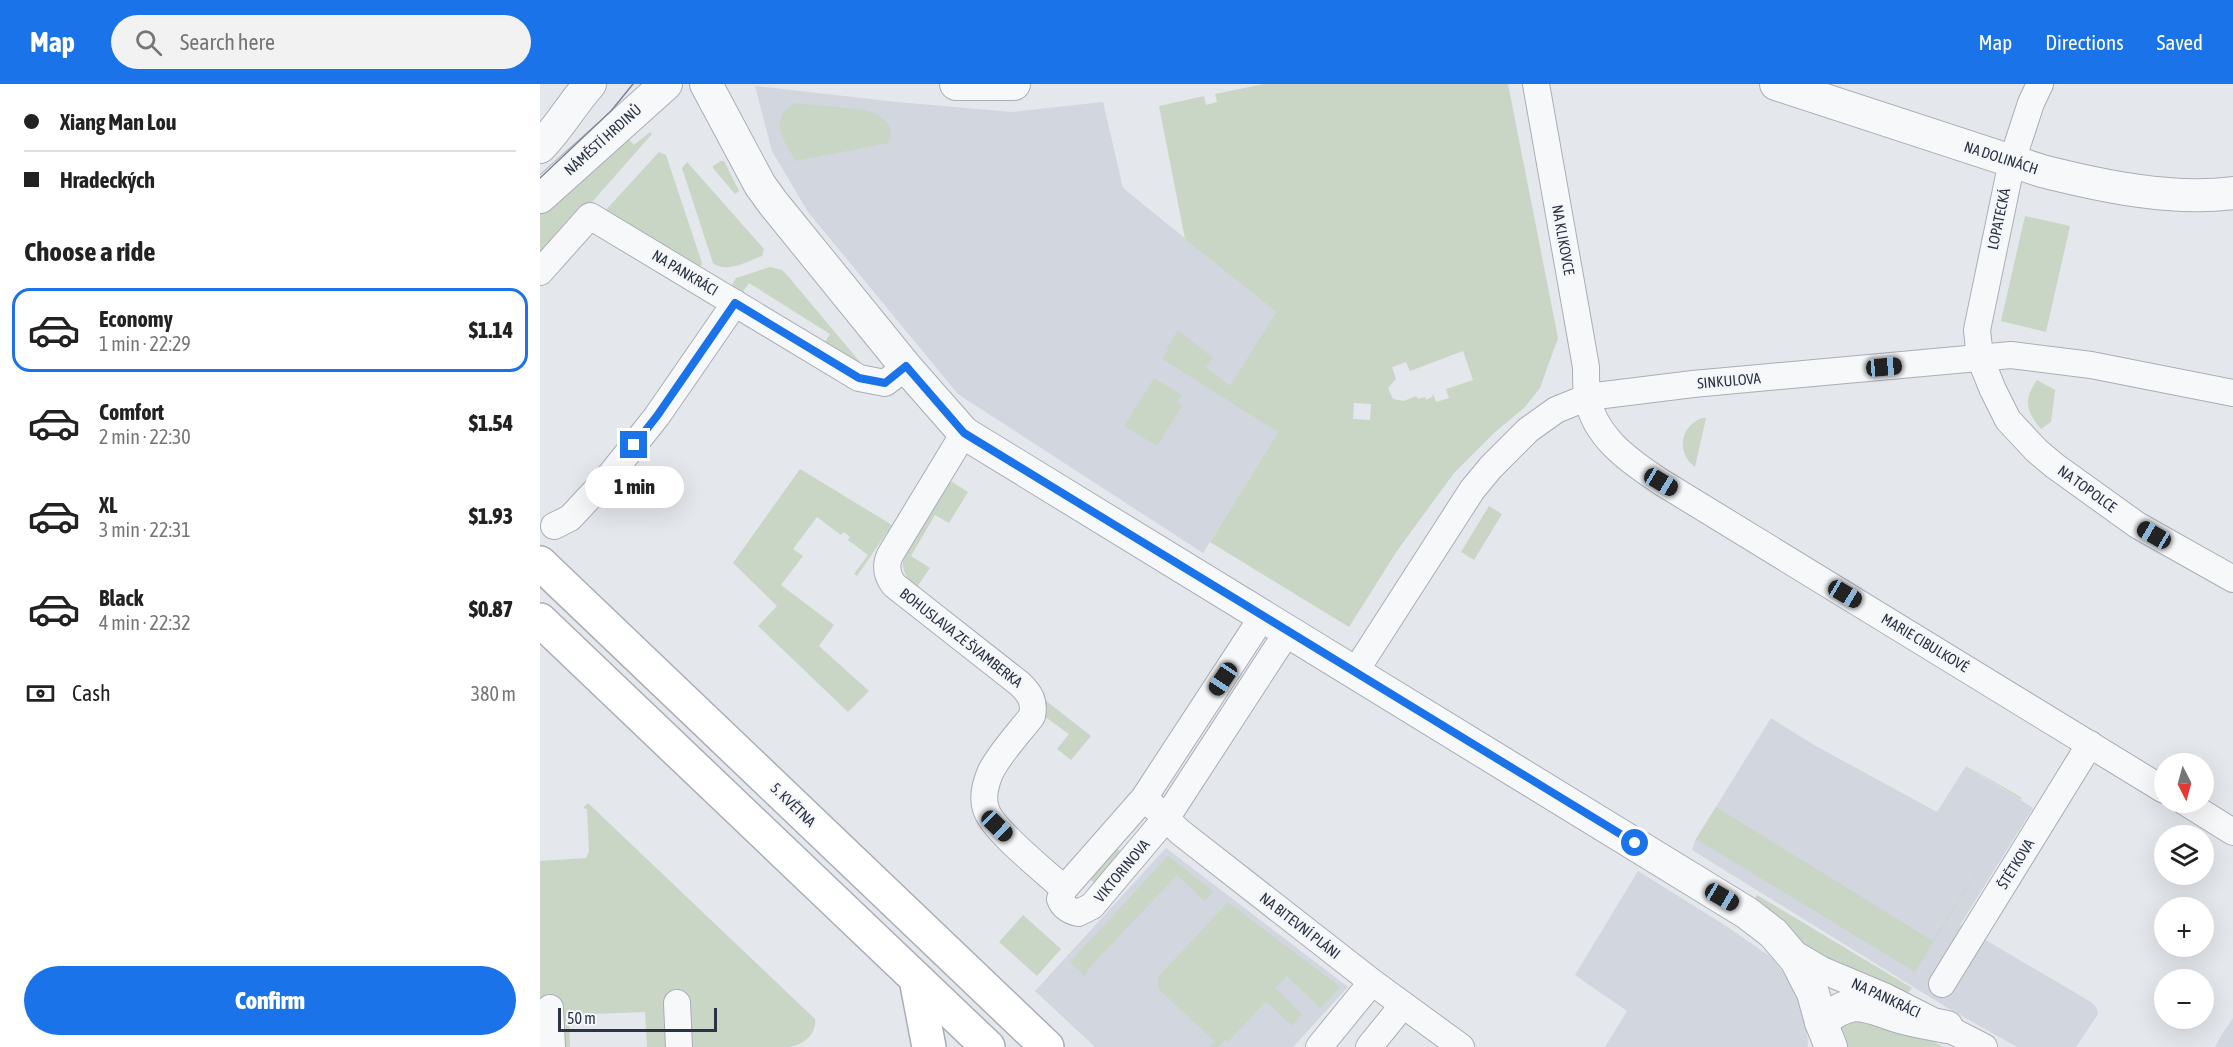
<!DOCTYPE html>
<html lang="en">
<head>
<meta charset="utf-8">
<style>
  :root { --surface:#fff; --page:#f2f2f2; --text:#222; --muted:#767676; --line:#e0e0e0; --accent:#1a73e8 }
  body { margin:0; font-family:"Asap Condensed",sans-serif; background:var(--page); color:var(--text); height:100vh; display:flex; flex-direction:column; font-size:22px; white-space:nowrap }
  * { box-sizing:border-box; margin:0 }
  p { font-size:20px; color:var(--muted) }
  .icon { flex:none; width:33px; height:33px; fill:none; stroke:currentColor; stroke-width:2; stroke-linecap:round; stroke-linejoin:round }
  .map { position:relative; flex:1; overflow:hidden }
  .panel { display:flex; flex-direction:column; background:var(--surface); width:540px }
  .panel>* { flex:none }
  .top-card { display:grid; align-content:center; height:132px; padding:0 24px; background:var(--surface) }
  .needle { width:39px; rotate:174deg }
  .tools { position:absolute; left:1614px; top:669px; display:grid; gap:12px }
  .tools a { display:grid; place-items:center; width:60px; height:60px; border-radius:50%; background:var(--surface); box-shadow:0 6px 24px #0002; font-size:30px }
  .scale { position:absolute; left:18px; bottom:15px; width:159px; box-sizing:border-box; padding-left:6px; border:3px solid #2b3445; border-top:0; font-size:16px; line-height:21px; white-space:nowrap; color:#2b3445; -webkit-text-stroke:4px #f4f6f9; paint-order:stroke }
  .end { position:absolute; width:27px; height:27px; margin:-14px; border:8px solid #1a73e8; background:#fff; box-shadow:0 0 0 3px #fff }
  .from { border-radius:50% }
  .bubble { position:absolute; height:42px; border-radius:21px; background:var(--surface); box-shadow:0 6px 24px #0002; font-size:20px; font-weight:800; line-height:42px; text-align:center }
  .car { position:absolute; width:18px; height:36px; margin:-18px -9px; border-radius:8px; box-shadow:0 0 4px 2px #0007; background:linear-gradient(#222 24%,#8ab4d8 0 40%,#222 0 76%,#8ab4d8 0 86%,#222 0) }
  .top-card b { display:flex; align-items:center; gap:21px; height:57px; font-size:22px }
  .top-card b+b { border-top:2px solid var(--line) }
  .top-card i { width:15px; height:15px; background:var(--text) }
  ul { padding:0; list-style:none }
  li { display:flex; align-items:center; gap:18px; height:84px; margin:0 12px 9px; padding:0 12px; border:3px solid transparent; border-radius:18px }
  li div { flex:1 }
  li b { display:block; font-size:22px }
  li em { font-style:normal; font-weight:800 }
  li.active { border-color:var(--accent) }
  li>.icon { width:54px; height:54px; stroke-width:1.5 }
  h2 { padding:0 24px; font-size:27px; line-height:72px }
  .pay { display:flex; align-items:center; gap:15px; height:66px; padding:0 24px; font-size:22px }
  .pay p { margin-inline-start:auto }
  .action { display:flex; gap:12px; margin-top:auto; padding:12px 24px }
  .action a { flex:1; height:69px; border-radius:36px; background:var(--accent); color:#fff; font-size:24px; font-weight:800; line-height:69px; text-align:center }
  header { display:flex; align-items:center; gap:36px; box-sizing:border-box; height:84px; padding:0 30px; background:var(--accent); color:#fff }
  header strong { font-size:28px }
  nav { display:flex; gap:33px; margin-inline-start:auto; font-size:21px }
  .search { width:420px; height:54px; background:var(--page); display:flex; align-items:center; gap:15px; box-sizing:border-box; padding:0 21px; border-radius:33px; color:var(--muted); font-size:22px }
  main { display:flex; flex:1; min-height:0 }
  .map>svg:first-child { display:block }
</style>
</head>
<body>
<header>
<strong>Map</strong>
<div class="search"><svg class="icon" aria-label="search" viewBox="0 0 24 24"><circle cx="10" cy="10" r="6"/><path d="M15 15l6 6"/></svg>Search here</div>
<nav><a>Map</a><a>Directions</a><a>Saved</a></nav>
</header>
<main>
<section class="panel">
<div class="top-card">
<b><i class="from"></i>Xiang Man Lou</b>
<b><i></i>Hradeckých</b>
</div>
<h2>Choose a ride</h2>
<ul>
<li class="active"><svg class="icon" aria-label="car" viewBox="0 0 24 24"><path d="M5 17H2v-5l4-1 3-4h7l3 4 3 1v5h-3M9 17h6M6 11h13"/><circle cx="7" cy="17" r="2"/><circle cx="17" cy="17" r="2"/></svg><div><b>Economy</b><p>1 min · 22:29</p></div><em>$1.14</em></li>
<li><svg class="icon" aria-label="car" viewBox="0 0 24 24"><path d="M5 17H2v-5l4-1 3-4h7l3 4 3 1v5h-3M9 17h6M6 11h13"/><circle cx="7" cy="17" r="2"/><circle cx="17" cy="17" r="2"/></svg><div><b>Comfort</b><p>2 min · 22:30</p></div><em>$1.54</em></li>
<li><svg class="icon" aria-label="car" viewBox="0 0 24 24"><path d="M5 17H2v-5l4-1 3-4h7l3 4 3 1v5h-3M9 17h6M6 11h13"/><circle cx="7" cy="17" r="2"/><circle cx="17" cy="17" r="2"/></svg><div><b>XL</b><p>3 min · 22:31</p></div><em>$1.93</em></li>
<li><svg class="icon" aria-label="car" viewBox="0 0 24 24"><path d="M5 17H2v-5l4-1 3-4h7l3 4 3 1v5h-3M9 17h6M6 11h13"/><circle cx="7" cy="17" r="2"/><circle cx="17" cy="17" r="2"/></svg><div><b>Black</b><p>4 min · 22:32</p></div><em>$0.87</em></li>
</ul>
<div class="pay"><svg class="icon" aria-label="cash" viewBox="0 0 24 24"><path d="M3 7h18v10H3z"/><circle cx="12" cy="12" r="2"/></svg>Cash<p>380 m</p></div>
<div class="action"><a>Confirm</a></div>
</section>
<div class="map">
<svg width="1693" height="963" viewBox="0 0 1693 963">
  <rect width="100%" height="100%" fill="#e4e7ec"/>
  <g fill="#d2d6de">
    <polygon points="215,2 357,18 472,28 563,18 583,104 736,228 698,293 738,348 663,469 418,310 268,128 232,67"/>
    <polygon points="1231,634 1274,661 1397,728 1426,682 1493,724 1420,841 1551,918 1556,923 1558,930 1536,963 1477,963 1406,923 1152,766 1156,755"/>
    <polygon points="626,764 808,903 753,963 555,963 495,907"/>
    <polygon points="1098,787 1183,840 1231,873 1252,900 1267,943 1268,963 1065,963 1087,927 1035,891"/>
    <polygon points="1693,934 1693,963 1675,963 1681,952"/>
  </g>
  <g fill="#c9d6c5" fill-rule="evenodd">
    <path d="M724,0H968L1018,254L1000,304L985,323L955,348L914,389L857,467L809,543L670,458L738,348L624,276L623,274L628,266L626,265L638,246L673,274L666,283L690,302L736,228L645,155L619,22L664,12L666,21L677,18L675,10ZM923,267L933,296L906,305L909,314L896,318L893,310L892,313L886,316L885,313L878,315L876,312L864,317L853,315L848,304L856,295L852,283L866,278L870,287ZM814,319L831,320L830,336L813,335Z"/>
    <path d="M254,19C270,21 323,24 335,29C347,36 356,45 348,59L256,77C244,58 228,34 254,19Z"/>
    <polygon points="110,48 112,50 0,177 0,128 86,52 94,61"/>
    <polygon points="119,68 126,71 162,179 160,184 64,128"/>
    <polygon points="181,77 184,77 199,107 195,110 173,84 173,82"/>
    <path d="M147,78L224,165L222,172C208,177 186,190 173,179L142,84Z"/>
    <polygon points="1485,132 1530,142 1506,248 1461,237"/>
    <polygon points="230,183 242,186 247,191 325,284 283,261 290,250 209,199 202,209 191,203 196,194"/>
    <polygon points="614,294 642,311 637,318 642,322 617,362 584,342"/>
    <path d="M1497,296L1515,306L1511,338L1501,345C1486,327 1483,316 1497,296Z"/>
    <path d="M1162,334H1166L1155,383C1136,369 1140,342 1162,334Z"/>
    <polygon points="260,385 352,441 317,492 314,490 328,471 308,456 310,453 304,448 301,451 277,433 253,465 263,472 241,501 294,541 279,562 329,607 308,628 218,542 237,522 193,479"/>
    <path d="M409,396L428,408L409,439L395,431L371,472L390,484L377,503C364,492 360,484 365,468Z"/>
    <polygon points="949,422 962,430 934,476 921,468"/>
    <polygon points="505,616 551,652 531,676 517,665 529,650 504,632"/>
    <polygon points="1429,683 1482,714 1375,888 1156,755 1176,723 1393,857 1481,716"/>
    <path d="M48,719L275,935C277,950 263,962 248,963H107L105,928L29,931L30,963H0V777L46,774L49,767L47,725L43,724Z"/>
    <polygon points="575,763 585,771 558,802 549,794"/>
    <polygon points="628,772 673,807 665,817 637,791 547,886 548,888 544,892 530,878"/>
    <polygon points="1217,811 1372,904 1367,910 1298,885 1268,865 1236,831 1214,816"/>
    <polygon points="688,818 800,903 780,924 747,892 735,904 762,930 752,942 726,917 688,958 685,956 678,963 669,963 674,957 618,904 619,892"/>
    <polygon points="483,831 521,865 497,892 459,858"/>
    <polygon points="1310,932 1364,941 1403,963 1303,963 1297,940"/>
  </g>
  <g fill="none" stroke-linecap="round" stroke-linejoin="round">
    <g stroke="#a9aeb7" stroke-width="28">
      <g id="minor">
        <path d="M996,0L1046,283C1046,292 1046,302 1047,311C1053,352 1089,377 1121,398L1624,706"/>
        <polyline points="1500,0 1491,19 1472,77 1437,246 1440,274 1453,306 1468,336 1497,367 1515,382 1597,441 1693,495"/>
        <polyline points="0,188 50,132 319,294 345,299 366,283"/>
        <path d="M424,349L350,471C345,482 347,492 354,501L480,600C490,610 495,617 492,632C479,649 459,670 450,689C446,699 442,714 446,725C452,746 506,788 524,805"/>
        <polyline points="14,442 30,434 71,390 117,332 195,219"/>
        <path d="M723,532L604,714L524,805L520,815C523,823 530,827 538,829L552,822L627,733L748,547"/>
        <polyline points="815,588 932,406 951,383 988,346 1016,326 1048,313 1153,300 1471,271 1551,281 1693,309"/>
        <polyline points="1645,718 1693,748"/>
        <polyline points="613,722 640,748 832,898 921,963"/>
        <polyline points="1248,866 1282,886 1346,913 1444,963"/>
        <polyline points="1402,900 1550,660"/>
        <polyline points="137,919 139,963"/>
        <polyline points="10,924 12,963"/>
        <polyline points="779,963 832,898"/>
        <polyline points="829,963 863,921"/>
      </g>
    </g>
    <g stroke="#a9aeb7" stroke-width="34">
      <g id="tertiary">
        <polyline points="166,0 220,101 233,119 366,283 424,349 1207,829 1233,849 1256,876 1273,909 1281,938 1291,963"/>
        <polyline points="416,0 474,0"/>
        <path d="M1236,0L1502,87C1561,102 1632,117 1693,109"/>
        <path d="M0,63C19,44 32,20 50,0"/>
        <polyline points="0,113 126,0"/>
        <path d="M1281,938C1315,911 1324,922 1360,933C1375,937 1391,940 1407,943"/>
      </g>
    </g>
    <g stroke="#a9aeb7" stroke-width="36">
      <g id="secondary">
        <polyline points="0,479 507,963"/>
        <polyline points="0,536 448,963"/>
        <polyline points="376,895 389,963"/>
      </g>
    </g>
    <use href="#minor" stroke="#f7f8fa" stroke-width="26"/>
    <use href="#tertiary" stroke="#f7f8fa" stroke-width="32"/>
    <use href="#secondary" stroke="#fff" stroke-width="33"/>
    <polyline stroke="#7d8696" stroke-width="1.5" points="0,94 71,27 93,0"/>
  </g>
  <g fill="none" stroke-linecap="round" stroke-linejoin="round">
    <polyline stroke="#1a73e8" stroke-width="8" points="94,361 117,332 195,219 319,294 345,299 366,282 424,349 1095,759"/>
  </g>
  <g text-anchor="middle" stroke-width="4.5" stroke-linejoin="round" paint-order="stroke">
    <g font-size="15" fill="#2b3445" stroke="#f4f6f9">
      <text transform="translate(63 56) rotate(-42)" y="5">NÁMĚSTÍ HRDINŮ</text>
      <text transform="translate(1461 74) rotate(18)" y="5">NA DOLINÁCH</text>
      <text transform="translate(1459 135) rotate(-78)" y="5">LOPATECKÁ</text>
      <text transform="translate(1023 156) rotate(80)" y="5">NA KLIKOVCE</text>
      <text transform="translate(145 189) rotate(31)" y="5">NA PANKRÁCI</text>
      <text transform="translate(1189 297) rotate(-5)" y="5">SINKULOVA</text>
      <text transform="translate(1547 405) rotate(36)" y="5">NA TOPOLCE</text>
      <text transform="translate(421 554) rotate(38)" y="5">BOHUSLAVA ZE ŠVAMBERKA</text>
      <text transform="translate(1385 559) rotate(31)" y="5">MARIE CIBULKOVÉ</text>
      <text transform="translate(253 721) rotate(44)" y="5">5. KVĚTNA</text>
      <text transform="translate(1476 780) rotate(-58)" y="5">ŠTĚTKOVA</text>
      <text transform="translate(582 787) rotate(-50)" y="5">VIKTORINOVA</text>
      <text transform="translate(760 842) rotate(38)" y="5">NA BITEVNÍ PLÁNI</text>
      <text transform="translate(1346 914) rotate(25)" y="5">NA PANKRÁCI</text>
    </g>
  </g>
</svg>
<div class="tools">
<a><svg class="needle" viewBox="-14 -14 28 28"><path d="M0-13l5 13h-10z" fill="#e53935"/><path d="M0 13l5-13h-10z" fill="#767676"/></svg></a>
<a><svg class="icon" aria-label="layers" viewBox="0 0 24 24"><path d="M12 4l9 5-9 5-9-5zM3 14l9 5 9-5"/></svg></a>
<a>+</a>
<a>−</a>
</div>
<div class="scale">50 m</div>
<i class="end from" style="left:1095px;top:759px"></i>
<i class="end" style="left:94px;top:361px"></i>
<div class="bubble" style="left:45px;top:382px;width:99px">1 min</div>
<i class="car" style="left:1344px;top:283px;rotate:85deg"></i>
<i class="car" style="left:1121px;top:398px;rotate:121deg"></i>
<i class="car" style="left:1614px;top:451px;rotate:300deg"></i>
<i class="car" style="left:1305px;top:510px;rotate:121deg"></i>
<i class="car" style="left:683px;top:595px;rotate:214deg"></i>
<i class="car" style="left:457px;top:742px;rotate:134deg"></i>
<i class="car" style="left:1182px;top:813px;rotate:120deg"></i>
</div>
</main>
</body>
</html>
